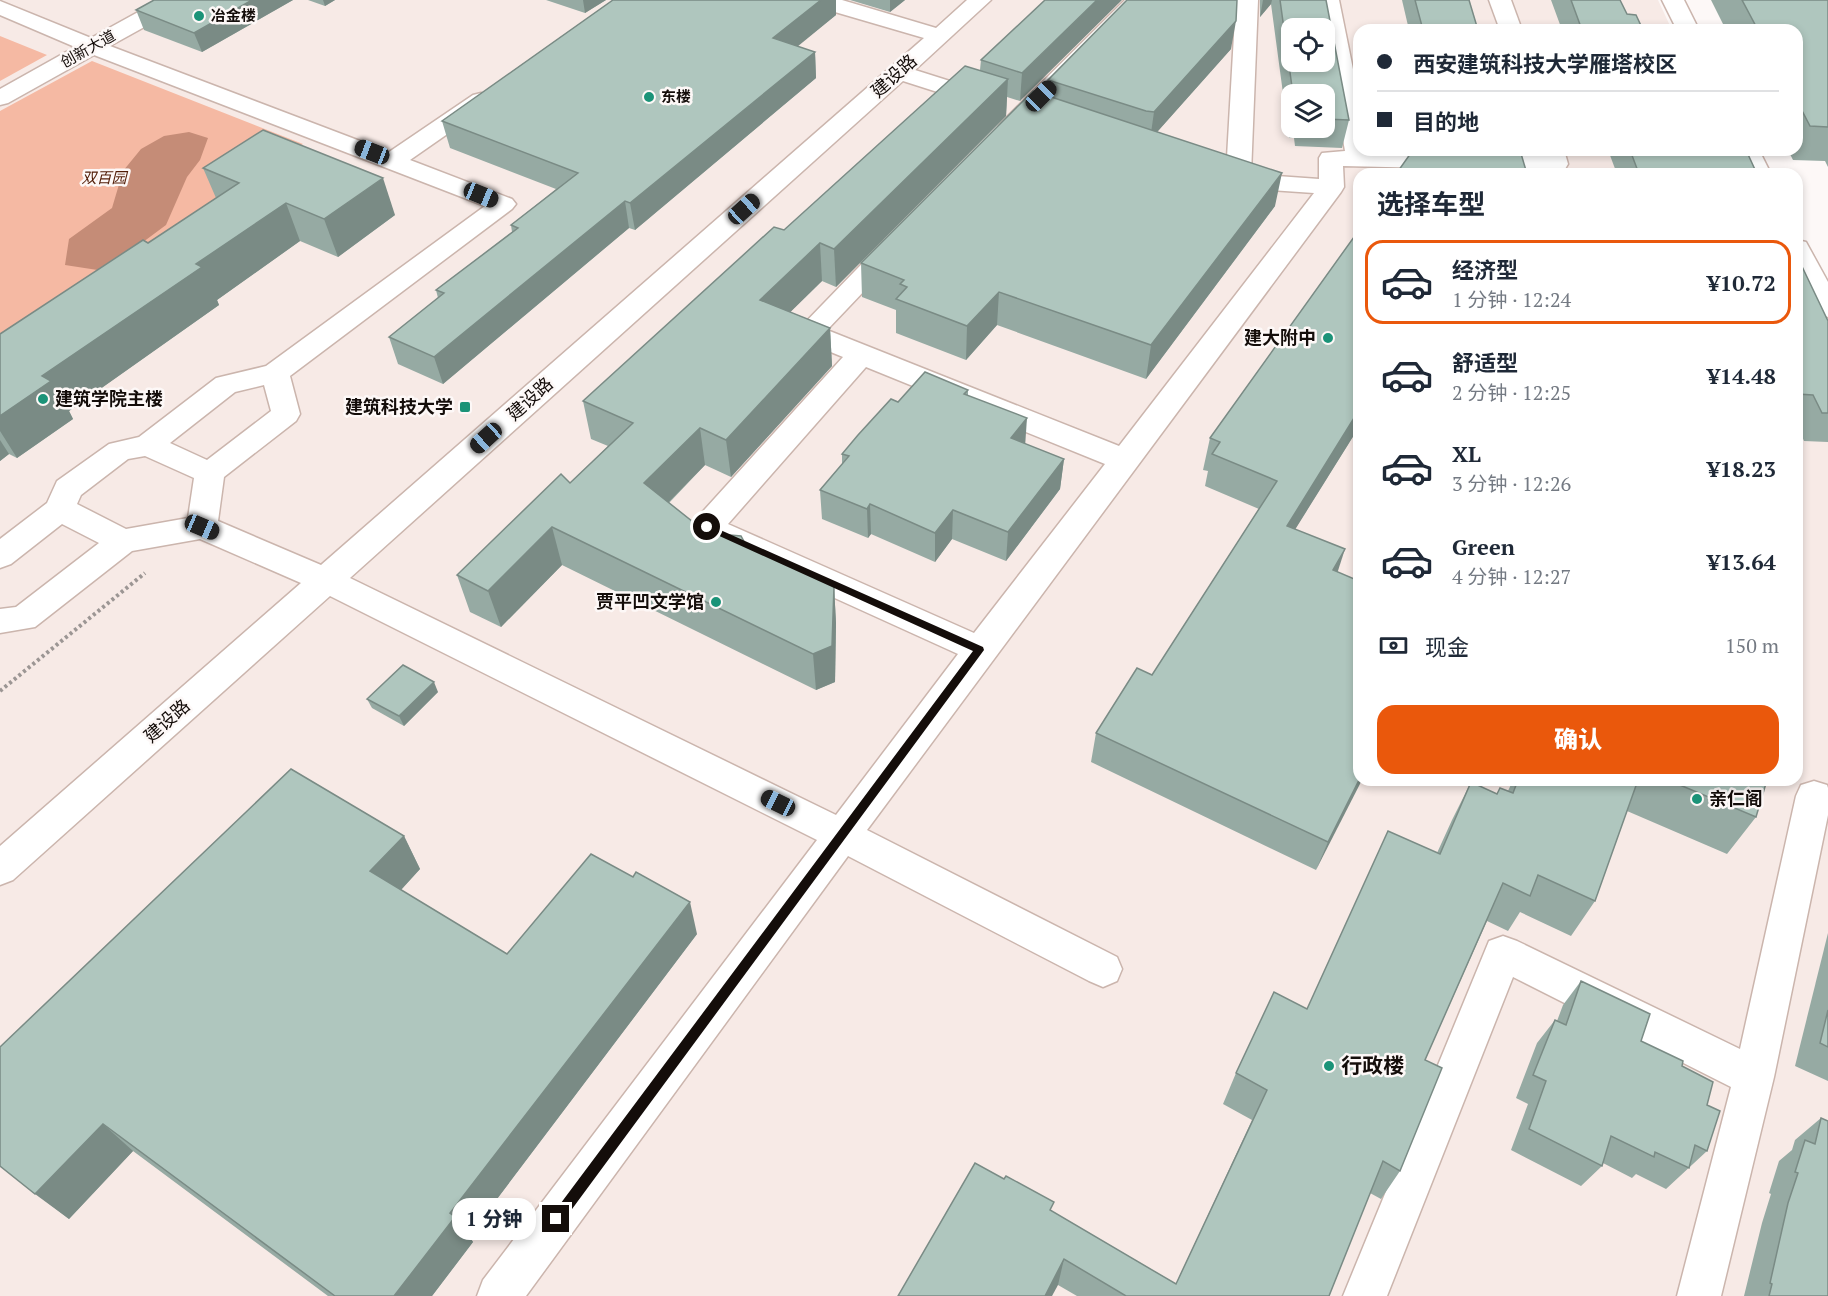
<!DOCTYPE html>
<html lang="zh">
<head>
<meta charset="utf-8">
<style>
  :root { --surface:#fff; --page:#f6f6f7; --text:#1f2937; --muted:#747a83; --line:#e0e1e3; --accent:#ea580c }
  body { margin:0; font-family:"PT Serif","Noto Sans SC",serif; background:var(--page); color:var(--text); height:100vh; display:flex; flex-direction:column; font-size:22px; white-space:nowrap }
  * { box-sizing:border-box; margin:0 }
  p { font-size:20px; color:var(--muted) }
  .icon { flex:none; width:33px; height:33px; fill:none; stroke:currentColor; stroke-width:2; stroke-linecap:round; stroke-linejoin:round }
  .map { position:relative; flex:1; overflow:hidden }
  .drawer { position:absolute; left:1353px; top:168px; width:450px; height:618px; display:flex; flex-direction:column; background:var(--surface); border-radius:18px; box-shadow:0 3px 9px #0003 }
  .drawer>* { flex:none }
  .hud { position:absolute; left:1353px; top:24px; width:450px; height:132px; border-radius:18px; box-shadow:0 3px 9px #0003; display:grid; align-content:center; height:132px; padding:0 24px; background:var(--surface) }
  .controls { position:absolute; left:1281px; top:18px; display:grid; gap:12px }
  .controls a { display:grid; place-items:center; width:54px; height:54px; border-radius:12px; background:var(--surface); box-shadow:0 3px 9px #0003; font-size:30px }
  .end { position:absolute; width:27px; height:27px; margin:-14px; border:8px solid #140d0a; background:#fff; box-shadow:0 0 0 3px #fff }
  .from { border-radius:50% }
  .bubble { position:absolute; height:42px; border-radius:18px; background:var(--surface); box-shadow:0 3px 9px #0003; font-size:20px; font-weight:800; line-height:42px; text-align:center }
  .car { position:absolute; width:18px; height:36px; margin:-18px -9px; border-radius:8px; box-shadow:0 0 4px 2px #0007; background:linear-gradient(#222 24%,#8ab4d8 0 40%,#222 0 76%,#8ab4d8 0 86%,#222 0) }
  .hud b { display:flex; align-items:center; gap:21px; height:57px; font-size:22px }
  .hud b+b { border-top:2px solid var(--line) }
  .hud i { width:15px; height:15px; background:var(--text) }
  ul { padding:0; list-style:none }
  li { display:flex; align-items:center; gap:18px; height:84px; margin:0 12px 9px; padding:0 12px; border:3px solid transparent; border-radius:18px }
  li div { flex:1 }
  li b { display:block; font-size:22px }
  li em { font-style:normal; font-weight:800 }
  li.active { border-color:var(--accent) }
  li>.icon { width:54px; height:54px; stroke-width:1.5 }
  h2 { padding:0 24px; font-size:27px; line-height:72px }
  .pay { display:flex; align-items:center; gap:15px; height:66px; padding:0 24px; font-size:22px }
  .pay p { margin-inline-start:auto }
  .cta { display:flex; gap:12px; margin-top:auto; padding:12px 24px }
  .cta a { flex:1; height:69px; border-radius:18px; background:var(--accent); color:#fff; font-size:24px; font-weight:800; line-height:69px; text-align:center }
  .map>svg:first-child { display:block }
</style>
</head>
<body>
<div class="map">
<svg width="1828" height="1296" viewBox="0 0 1828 1296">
  <rect width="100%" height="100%" fill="#fdf8f7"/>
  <path fill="#f7eae6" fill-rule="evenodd" d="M0,0H1658L1672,30H1359V150H1728L1739,174H1359V780H1797V298L1828,365V1296H0ZM1292,28H1324V62H1292ZM1292,94H1324V128H1292Z"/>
  <g fill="#f5b9a3">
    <polygon points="0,36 47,55 0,81"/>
    <polygon points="92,61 303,144 206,208 0,365 0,111"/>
  </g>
  <polygon fill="#c58c77" points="189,132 208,138 200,160 187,177 166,225 104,271 65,265 69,239 112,208 123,171 141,149 164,136"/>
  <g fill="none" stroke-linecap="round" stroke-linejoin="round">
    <g stroke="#cbb5ad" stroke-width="3">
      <g id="minor">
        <path d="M160,0H187L184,5L110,46L389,152L473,95L481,93L489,95L493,100L489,105L410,160L512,199L516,204L512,209L290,376L300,414L296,421L224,477L218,521L321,565L924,38L811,5L808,0H842L936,28L967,0H991L915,70L994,95L998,100L994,105L986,107L978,105L903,81L350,578L836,815L958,654L696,535L692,527L696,519L843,357L799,339L795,333L884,241L893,239L902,241L906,247L827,330L1119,446L1314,193L1238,188L1226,185L1223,180L1226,175L1236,0H1258L1251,174L1319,179V158L1322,153L1345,151L1324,28H1323L1317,0H1339L1359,99V150L1542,156L1540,150H1564L1568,164L1565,169L1556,171L1343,166L1344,187L1341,192L867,830L1117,957L1122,969L1117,981L1103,987L1089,981L848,856L526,1296H477L483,1280L817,840L330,596L13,880L0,885V846L301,583L200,539L132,551L35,627L0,633V609L16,607L99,543L62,524L11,564L0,568V539L47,503L57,481L109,444L139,437L216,378L266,366L485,206L94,55L8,103L0,105V89L75,47L0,15V1L91,38ZM866,367L1105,464L974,633L728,524ZM264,385L271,411L207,460L170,443L235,392ZM145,456L194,478L188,518L126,529L77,504L81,495L128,459Z"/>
        <polygon points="1125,0 1148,0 1019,131 1011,133 1003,131 999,126 1003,121"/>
        <polygon points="1489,0 1511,0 1522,30 1500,30"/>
        <polygon points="1662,0 1684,0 1699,30 1677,30"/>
        <polygon points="1735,150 1759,150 1771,174 1747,174"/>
        <polygon points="1797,240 1806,242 1828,282 1828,317 1818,314 1797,274"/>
        <polygon points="1814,781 1827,785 1828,788 1828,815 1774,1077 1721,1296 1677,1296 1731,1087 1513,977 1387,1296 1343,1296 1489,941 1503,936 1517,941 1740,1049 1796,796 1801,785"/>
      </g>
    </g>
    <polyline stroke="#9c9694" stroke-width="4" stroke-dasharray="3 3" stroke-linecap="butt" points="0,691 145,573"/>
    <use href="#minor" fill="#fff" fill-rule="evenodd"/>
  </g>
  <g fill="#96aaa3" fill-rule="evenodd">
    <polygon points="154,0 293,0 202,52 144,30 136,10"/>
    <polygon points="308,0 335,0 325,6"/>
    <polygon points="546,0 606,0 585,13"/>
    <polygon points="613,0 836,0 836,15 797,46 815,52 816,78 635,230 629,228 443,384 398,364 389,337 438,298 436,290 512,232 511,225 556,189 450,148 442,121"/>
    <polygon points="850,0 905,0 890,12"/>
    <polygon points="1045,0 1020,101 1007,97 1006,116 836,287 822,281 790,312 830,328 832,366 731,477 705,465 669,503 707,533 746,545 834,586 836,623 835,682 816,690 562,565 501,627 470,612 457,575 570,483 608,446 591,439 583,401 784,230 980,70 981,60"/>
    <path d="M1260,0H1326L1349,120L1342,148L1295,146L1294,138H1289L1271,4L1260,17ZM1292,94H1324V128H1292Z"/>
    <polygon points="1402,0 1469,0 1478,30 1409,30"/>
    <polygon points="1551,0 1620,0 1627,14 1643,30 1562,30"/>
    <polygon points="1711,0 1828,0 1828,167 1825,161 1793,160 1788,150 1797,150 1797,30 1726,30"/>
    <polygon points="1231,49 1157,132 1275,206 1146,379 997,325 966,360 896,333 896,310 862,297 861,263 1047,96 1048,80"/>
    <polygon points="1608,150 1746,150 1757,174 1617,174"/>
    <polygon points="203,168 395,215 338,257 300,241 217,300 219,305 69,411 73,419 17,458 9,454 0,461 0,334 148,243 216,198"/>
    <polygon points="1359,230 1359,427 1295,529 1337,572 1359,780 1316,870 1091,762 1096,733 1152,675 1259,509 1205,486 1208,471 1203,470 1210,438"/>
    <polygon points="1797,256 1828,321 1828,442 1804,441 1797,425"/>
    <polygon points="968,390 968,395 1025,444 1064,459 1060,489 1006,561 952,539 935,562 871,534 868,538 822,519 820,490 842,464 842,454 898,402"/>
    <polygon points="438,692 404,726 372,708 367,699"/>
    <polygon points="1513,780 1767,780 1756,817 1727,854 1627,811 1595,901 1571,936 1520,912 1508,931 1487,921 1425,1060 1400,1171 1381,1199 1370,1193 1329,1296 1077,1296 1058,1285 1052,1212 1176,1284 1252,1120 1223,1104 1236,1073 1307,1009 1437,853 1452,820 1471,782 1497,794 1500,788 1508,791"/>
    <polygon points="404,836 420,869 401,890 507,954 697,934 469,1236 473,1242 432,1296 328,1296 133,1151 69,1219 0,1166"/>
    <polygon points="1828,933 1828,1081 1795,1066"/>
    <polygon points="1581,981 1641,1041 1682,1066 1707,1105 1707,1151 1666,1189 1636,1174 1632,1178 1603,1163 1602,1166 1581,1186 1511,1150 1528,1104 1516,1098 1537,1043 1555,1020 1557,1021 1563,1005"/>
    <polygon points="1821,1118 1828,1296 1744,1296 1762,1223 1771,1194 1769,1193 1779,1161 1792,1150 1795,1140"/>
  </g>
  <g fill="#7a8b85">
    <polygon points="252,0 293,0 202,52 194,33"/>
    <polygon points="323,0 335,0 325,6"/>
    <polygon points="583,0 606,0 585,13"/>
    <polygon points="821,0 836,0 836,15 775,65 773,38"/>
    <polygon points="890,0 905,0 890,12"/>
    <polygon points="1097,0 1122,0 1020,101 1022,73"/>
    <polygon points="1263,0 1272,0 1271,4 1260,17"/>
    <polygon points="1236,21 1231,49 1150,140 1154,112"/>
    <polygon points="815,52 816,78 635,230 630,203"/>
    <polygon points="1008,79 1006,116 836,287 834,249"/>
    <polygon points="1282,173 1275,206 1146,379 1151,345"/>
    <polygon points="383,178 395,215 338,257 324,219"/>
    <polygon points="625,201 629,228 443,384 434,357"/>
    <polygon points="286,203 300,241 217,300 219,305 69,411 73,419 17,458 0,431 0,416 42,376 196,264"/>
    <polygon points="820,243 822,281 764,338 760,300"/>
    <polygon points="999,292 997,325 966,360 967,326"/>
    <polygon points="830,328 832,366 731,477 726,440"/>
    <polygon points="1359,410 1359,427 1278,557 1287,526"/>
    <polygon points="1027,418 1025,447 1011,438"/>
    <polygon points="700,428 705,465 651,520 644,483"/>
    <polygon points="0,440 9,454 0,461"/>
    <polygon points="1064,459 1060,489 1006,561 1008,532"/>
    <polygon points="870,504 871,534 868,538 867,509"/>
    <polygon points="953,510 952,539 935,562 935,533"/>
    <polygon points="552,527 562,565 501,627 488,591"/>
    <polygon points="1345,549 1335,580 1333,570"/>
    <polygon points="834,586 836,623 835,682 816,690 813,654"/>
    <polygon points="434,682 438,692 404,726 399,716"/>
    <polygon points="1359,780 1362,780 1316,870 1328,842"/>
    <polygon points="404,836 420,869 388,904 370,871"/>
    <polygon points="690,902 697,934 469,1236 473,1242 432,1296 394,1296 450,1213"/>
    <polygon points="103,1124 133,1151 69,1219 35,1194"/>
    <polygon points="1064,1259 1058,1285 1052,1296 1045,1296"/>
  </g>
  <g fill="#afc6be" stroke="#7a8b85" stroke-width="1.5" fill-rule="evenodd">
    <polygon points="154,0 252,0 194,33 136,10"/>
    <polygon points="613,0 821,0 773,38 815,52 630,203 625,201 434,357 389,337 444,293 436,290 518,228 511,225 578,173 442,121"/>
    <polygon points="1045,0 1097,0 1022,73 981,60"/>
    <polygon points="1127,0 1237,0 1236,21 1154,112 1146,111 1048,80"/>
    <path d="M1280,0H1326L1349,120L1324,119V94H1293ZM1292,28H1324V62H1292Z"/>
    <polygon points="1415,0 1469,0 1478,30 1423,30"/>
    <polygon points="1571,0 1620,0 1627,14 1636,15 1643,30 1582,30"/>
    <polygon points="1742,0 1828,0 1828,127 1810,126 1797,101 1797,30 1758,30"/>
    <polygon points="965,66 1008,79 834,249 820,243 760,300 830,328 726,440 700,428 644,483 707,533 741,536 746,545 834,586 832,646 813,654 552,527 488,591 457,575 561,474 570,483 633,423 583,401 774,227 784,230"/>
    <polygon points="1033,91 1282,173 1151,345 999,292 967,326 896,299 907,287 900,284 904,280 861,263"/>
    <polygon points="263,130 383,178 324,219 286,203 196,264 202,267 42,376 51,381 0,416 0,334 143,240 148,243 239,183 203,168"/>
    <polygon points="1413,150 1520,150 1527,174 1396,174"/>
    <polygon points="1630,150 1746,150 1757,174 1639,174"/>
    <polygon points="1359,230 1359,410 1287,526 1345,549 1333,570 1359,581 1359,780 1328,842 1096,733 1137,668 1152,675 1277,481 1212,454 1220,442 1210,438"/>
    <polygon points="1797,256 1828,321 1828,413 1822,413 1813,395 1797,394"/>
    <polygon points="925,372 968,390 964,394 1027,418 1011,438 1064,459 1008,532 953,510 935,533 870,504 867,509 820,490 849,456 842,454 858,435 891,399 898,402"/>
    <polygon points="403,665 434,682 399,716 367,699"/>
    <polygon points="291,769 404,836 370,871 507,954 591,854 633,877 636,872 690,902 450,1213 455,1217 394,1296 335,1296 103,1124 35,1194 0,1166 0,1047"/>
    <polygon points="1518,780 1638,780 1595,901 1538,875 1530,896 1503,883 1425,1060 1442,1068 1400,1171 1383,1161 1329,1296 1126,1296 1064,1259 1045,1296 898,1296 975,1163 1004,1179 1006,1176 1054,1202 1050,1210 1176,1284 1267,1090 1236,1073 1274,992 1307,1009 1388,831 1440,854 1471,782 1497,794 1500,788 1513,793"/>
    <polygon points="1668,780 1767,780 1756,817"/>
    <polygon points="1581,981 1650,1014 1641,1041 1683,1061 1682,1066 1713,1082 1707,1105 1720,1111 1707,1151 1695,1145 1689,1168 1655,1152 1654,1157 1611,1136 1602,1166 1529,1129 1546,1081 1533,1075 1555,1020 1566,1025"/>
    <polygon points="1828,1010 1828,1047 1820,1043"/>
    <polygon points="1821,1118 1828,1121 1828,1296 1769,1296 1772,1284 1770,1283 1788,1203 1798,1173 1795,1172 1805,1140 1815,1144"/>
  </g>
  <polygon fill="#140d0a" points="707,524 983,647 984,650 561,1224 556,1226 552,1224 550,1219 552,1215 973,651 704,529 703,527"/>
  <g fill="#1b9378" stroke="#fdf8f7" stroke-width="2">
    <circle cx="199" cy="16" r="6"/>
    <circle cx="649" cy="97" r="6"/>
    <circle cx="1328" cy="338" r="6"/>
    <circle cx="43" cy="399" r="6"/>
    <rect x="459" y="401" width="12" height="12" rx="3"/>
    <circle cx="716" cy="602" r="6"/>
    <circle cx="1697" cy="799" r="6"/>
    <circle cx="1329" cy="1066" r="6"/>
  </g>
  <g text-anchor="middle" stroke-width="5" stroke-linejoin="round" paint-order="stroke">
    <g font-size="15" font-weight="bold" fill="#140d0a" stroke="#fdf8f7" text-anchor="start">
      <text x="211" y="21">冶金楼</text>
      <text x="661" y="102">东楼</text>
    </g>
    <g font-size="15" fill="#140d0a" stroke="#fdf8f7">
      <text transform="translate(88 49) rotate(-29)" y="5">创新大道</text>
    </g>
    <g font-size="15" font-style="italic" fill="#501b05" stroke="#fdf8f7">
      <text x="104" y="183">双百园</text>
    </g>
    <g font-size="18" fill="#140d0a" stroke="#fdf8f7">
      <text transform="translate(894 76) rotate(-42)" y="6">建设路</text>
      <text transform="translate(530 399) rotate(-42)" y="6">建设路</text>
      <text transform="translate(167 721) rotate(-42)" y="6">建设路</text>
    </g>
    <g font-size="18" font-weight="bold" fill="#140d0a" stroke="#fdf8f7" text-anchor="end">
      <text x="1316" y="344">建大附中</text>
      <text x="55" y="405" text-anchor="start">建筑学院主楼</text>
      <text x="453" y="413">建筑科技大学</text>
      <text x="704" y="608">贾平凹文学馆</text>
      <text x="1709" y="805" text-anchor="start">亲仁阁</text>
    </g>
    <g font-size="21" font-weight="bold" fill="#140d0a" stroke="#fdf8f7" text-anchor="start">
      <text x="1341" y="1073">行政楼</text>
    </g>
  </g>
</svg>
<div class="controls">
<a><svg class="icon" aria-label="locate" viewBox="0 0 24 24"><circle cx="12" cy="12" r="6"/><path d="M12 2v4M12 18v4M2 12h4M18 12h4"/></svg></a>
<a><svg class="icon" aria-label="layers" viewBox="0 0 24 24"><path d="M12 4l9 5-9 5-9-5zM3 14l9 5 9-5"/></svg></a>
</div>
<i class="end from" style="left:707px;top:527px"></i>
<i class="end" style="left:556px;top:1219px"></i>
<div class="bubble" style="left:452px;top:1198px;width:84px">1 分钟</div>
<i class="car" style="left:1041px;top:96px;rotate:45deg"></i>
<i class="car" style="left:372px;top:152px;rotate:291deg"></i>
<i class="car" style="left:481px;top:195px;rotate:112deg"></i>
<i class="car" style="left:744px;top:209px;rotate:48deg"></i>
<i class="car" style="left:486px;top:438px;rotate:228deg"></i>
<i class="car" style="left:202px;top:527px;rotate:113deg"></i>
<i class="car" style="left:778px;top:803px;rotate:296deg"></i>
<div class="hud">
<b><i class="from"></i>西安建筑科技大学雁塔校区</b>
<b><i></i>目的地</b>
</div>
<section class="drawer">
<h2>选择车型</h2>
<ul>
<li class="active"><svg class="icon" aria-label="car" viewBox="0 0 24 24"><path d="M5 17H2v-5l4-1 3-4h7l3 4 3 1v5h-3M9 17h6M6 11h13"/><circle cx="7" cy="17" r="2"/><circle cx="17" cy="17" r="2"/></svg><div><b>经济型</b><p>1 分钟 · 12:24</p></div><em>¥10.72</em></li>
<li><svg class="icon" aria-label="car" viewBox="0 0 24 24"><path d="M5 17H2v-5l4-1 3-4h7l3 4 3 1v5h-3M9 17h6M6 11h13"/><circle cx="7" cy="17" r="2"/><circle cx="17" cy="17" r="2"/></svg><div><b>舒适型</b><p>2 分钟 · 12:25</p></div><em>¥14.48</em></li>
<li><svg class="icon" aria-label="car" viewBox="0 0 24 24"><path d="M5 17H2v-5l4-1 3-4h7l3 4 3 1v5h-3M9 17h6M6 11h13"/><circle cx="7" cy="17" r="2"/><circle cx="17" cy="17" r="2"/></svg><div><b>XL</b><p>3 分钟 · 12:26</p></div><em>¥18.23</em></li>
<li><svg class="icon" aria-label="car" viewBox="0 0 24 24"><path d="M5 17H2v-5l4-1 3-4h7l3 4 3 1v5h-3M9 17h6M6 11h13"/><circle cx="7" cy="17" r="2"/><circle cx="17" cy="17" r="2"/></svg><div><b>Green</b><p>4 分钟 · 12:27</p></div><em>¥13.64</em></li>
</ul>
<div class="pay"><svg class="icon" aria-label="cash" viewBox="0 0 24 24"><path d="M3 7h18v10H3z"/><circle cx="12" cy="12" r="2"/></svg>现金<p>150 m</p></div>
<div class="cta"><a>确认</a></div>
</section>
</div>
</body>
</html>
